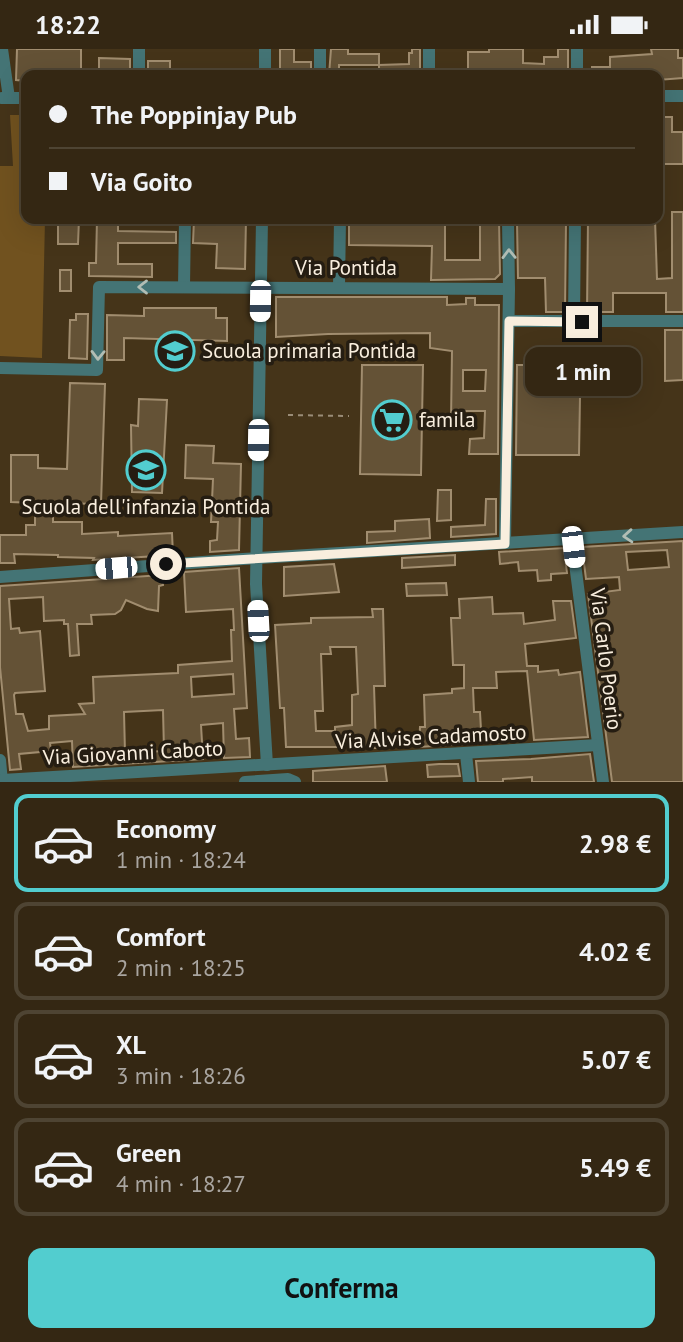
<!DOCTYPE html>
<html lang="it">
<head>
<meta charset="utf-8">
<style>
  :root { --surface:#342713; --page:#3c2f1c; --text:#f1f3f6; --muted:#a9a5a0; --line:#4e4433; --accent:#52cdcf }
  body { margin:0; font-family:"PT Sans",sans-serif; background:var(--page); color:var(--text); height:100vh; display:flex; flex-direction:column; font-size:26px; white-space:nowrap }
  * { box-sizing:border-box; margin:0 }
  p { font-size:23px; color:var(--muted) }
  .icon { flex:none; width:38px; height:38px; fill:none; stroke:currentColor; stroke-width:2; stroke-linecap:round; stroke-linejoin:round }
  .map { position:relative; height:733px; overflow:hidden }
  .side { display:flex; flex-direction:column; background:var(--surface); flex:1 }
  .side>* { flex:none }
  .top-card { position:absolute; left:21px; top:21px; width:642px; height:154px; border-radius:14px; box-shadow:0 7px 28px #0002,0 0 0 2px var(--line); display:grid; align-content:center; height:154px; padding:0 28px; background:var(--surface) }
  .end { position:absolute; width:32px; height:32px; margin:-16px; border:9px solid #f9eede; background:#111; box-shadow:0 0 0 4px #111 }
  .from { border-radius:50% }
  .bubble { position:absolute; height:49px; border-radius:14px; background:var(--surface); box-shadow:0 7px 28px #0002,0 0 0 2px var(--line); font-size:23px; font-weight:600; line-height:49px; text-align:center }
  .car { position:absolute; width:21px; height:42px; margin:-21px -10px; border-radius:9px; box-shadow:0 0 5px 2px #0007; background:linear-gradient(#fff 24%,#345 0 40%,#fff 0 76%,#345 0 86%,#fff 0) }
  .top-card b { display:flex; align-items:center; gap:24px; height:66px; font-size:26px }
  .top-card b+b { border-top:2px solid var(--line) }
  .top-card i { width:18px; height:18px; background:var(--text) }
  ul { padding:12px 0 0; list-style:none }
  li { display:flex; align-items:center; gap:21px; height:98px; margin:0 14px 10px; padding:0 14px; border:4px solid var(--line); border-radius:14px }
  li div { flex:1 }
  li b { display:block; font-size:26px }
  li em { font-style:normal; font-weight:600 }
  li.on { border-color:var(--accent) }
  li>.icon { width:63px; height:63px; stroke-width:1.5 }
  .primary-button { display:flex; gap:14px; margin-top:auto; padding:14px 28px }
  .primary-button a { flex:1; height:80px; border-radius:14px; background:var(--accent); color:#111; font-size:28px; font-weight:600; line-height:80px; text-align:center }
  .status { display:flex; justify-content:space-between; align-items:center; height:49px; padding:0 35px; background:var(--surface); direction:ltr }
  .status svg { height:19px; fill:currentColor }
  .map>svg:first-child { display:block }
</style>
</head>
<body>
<div class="status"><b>18:22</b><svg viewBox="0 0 49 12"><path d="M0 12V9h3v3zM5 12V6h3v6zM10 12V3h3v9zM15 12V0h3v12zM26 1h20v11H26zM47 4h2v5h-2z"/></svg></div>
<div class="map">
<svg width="683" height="733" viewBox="0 0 683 733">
  <rect width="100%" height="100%" fill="#453419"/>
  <polygon fill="#71521f" points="10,66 26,66 26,170 45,170 42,309 0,307 0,117 13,117"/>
  <g fill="#645236" stroke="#a18d6f" stroke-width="2" fill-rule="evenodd">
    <polygon points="17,0 81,0 81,26 26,26 26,32 16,31"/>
    <polygon points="280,0 294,0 294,13 311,13 311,26 280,26"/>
    <polygon points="331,0 348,0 348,5 379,5 379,16 339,16 339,26 329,26"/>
    <polygon points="412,0 420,0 420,26 379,26 379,16 409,15 409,4 412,4"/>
    <polygon points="489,0 523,0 523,14 544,15 544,8 558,8 558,0 568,0 568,26 468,26 468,3 489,3"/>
    <polygon points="651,0 678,0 678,9 683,9 683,29 658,31 658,26 592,26 592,18 610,18 610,8 652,5"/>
    <polygon points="99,9 130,10 130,26 99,26"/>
    <rect x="148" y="12" width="22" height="14"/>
    <polygon points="658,68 672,68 672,83 683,83 683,115 658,115"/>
    <polygon points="672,163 683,163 683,263 666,263 666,244 613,244 613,263 587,263 588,170 655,170 657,230 672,229"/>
    <polygon points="58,170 79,170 78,195 58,195"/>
    <polygon points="97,170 118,170 118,182 176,183 176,194 118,194 118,215 152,215 152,228 89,227 89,214 96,214"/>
    <polygon points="194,170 246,170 245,220 216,219 217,195 193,194"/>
    <polygon points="432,170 445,170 445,211 480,211 480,170 499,170 500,225 495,230 431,231 432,197 349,196 349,171 432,172"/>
    <polygon points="517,173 566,173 565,263 546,263 545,229 518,229"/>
    <rect x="60" y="221" width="11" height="21"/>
    <path d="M276,248H447V256L466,255V249H475V256H499L498,405H469L470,390L484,389L485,362H464V372H451L452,302L430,299V284L328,285L276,288ZM463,321H486L485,342H463Z"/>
    <polygon points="144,259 216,259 216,269 227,269 227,292 124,289 124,311 107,311 107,266 144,267"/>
    <polygon points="76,265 88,265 87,310 69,309 70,271 76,271"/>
    <polygon points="665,281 683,281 683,331 665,332"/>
    <polygon points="362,316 423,316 421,426 360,425"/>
    <polygon points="517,316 583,316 583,348 580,348 579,406 516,406"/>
    <polygon points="70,334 105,335 101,455 53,454 53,473 82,473 82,485 118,483 118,487 172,484 173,506 93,511 94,509 58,508 58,506 14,505 15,514 0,514 0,486 26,486 26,476 35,476 35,454 11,453 11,406 38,406 38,419 67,420"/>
    <polygon points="139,350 167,351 162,444 132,443 131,376 138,377"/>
    <polygon points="186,396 214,397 213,414 241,415 239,501 210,503 210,492 217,491 218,473 211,473 213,430 185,429"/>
    <polygon points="438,441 451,441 451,471 437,472"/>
    <polygon points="486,450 496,450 496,485 451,488 451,478 485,476"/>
    <polygon points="429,470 430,489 367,494 367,483 395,482 395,472"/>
    <path d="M683,492V733H612L588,545L620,541L619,528L586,530L582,498ZM667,501L669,518L628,521L626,503Z"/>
    <polygon points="564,499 567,524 551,525 551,531 538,532 537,521 519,522 518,513 500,515 499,503"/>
    <polygon points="455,506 455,516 402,519 402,509"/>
    <polygon points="334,515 339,543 284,547 284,518"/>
    <path d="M239,519L247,659L234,660L236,690L249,689L250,708L224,709L223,674L201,676L203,710L73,718L72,692L50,694L51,702L19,705L21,720L10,721L0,618V537L162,526L163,536L159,537L158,562L147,560L126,551L121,561L115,565L91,566L92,575H77L79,606L70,607L68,575H64V571L44,572L43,548L9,550L11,580L19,579L20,584L40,582L45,642L15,644L14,646L16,665H23L28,682L49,680V667L85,665L79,655L94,654L93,628L178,624V616L232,612L231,581H234L233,560L186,563L184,523ZM233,625L234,645L192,648L191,628ZM163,661L164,702L125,704L124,663Z"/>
    <polygon points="446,534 447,546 407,547 406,535"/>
    <polygon points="492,548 493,565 523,564 524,575 555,571 553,552 571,552 576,589 525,595 527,617 538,617 538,623 558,621 559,626 580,623 588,688 534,691 527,622 496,623 497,639 473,639 474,663 480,663 481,681 466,681 466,695 419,698 420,678 425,678 424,646 452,644 452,640 464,639 464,616 453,616 451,569 460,569 459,550"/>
    <path d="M372,560H383L385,637H374L376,699H364V695L342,696V698H286L284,659H280L275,576L311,574V569L373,568ZM330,598H356L358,645L352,646V676L335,678V682H316L315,662H323L321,605H331Z"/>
    <polygon points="590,705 594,733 532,733 532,728 503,730 503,733 478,733 476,712 531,710"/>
    <polygon points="439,715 458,715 460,727 428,728 427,716"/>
    <polygon points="385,717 387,733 313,733 313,722"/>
  </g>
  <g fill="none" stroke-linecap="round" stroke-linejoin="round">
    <polyline stroke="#9a8c77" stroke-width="2" stroke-dasharray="5 5" stroke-linecap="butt" points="288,366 349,367"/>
    <g stroke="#447475" stroke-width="12">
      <polyline points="2,0 9,49"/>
      <polyline points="139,0 139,26"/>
      <polyline points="320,0 320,26"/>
      <polyline points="429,0 429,26"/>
      <polyline points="265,26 265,0"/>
      <polyline points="577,26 577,0"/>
      <polyline points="658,47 683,47"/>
      <polyline points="2,49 26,49"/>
      <polyline points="262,170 256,535 267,716"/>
      <polyline points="184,238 185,170"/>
      <polyline points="339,238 340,170"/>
      <polyline points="509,272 683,272"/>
      <polyline points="574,272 575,170"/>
      <polyline points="0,319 97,321 99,238 509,240"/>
      <polyline points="572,491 603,733"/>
      <polyline points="505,494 509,240 508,170"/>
      <polyline points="0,528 243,510 683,483"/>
      <polyline points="466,705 469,733"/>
      <polyline points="0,711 2,733"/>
      <polyline points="2,731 598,696"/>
      <polyline points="245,733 288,730 295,733"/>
    </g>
  </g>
  <defs><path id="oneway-chevron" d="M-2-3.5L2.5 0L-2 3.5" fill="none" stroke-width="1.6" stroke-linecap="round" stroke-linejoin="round" transform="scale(1.75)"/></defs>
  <g stroke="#b1bdb4">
    <use href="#oneway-chevron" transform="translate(509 205) rotate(-91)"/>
    <use href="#oneway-chevron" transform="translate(143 238) rotate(180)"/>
    <use href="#oneway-chevron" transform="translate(98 306) rotate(91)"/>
    <use href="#oneway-chevron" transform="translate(628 487) rotate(176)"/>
  </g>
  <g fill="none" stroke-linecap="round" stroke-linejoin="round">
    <polyline stroke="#f9eede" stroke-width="9" points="166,515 505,495 509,272 582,273"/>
  </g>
  <defs>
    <g id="school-ring" transform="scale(2.0125)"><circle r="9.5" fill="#251d12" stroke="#52cdcf" stroke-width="1.5"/><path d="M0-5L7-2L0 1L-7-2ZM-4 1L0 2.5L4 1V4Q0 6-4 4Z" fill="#52cdcf"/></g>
    <g id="supermarket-ring" transform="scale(2.0125)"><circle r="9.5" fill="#251d12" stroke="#52cdcf" stroke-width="1.5"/><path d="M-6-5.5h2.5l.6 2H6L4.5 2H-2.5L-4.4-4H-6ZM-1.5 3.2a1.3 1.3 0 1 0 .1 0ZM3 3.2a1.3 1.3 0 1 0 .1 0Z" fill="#52cdcf"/></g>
  </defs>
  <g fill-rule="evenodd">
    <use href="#school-ring" x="175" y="302"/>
    <use href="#supermarket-ring" x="392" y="371"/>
    <use href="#school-ring" x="146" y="421"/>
  </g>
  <g text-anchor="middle" stroke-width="7" stroke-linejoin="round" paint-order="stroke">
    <g font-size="21" fill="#f9eede" stroke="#251d12">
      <text x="346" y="226">Via Pontida</text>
      <text transform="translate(606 610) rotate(83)" y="7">Via Carlo Poerio</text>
      <text transform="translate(431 688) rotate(-3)" y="7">Via Alvise Cadamosto</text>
      <text transform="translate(133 704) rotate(-3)" y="7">Via Giovanni Caboto</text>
    </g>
    <g font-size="21" fill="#f9eede" stroke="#251d12" text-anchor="start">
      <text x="202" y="309">Scuola primaria Pontida</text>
      <text x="419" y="378">famila</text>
      <text x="146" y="465" text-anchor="middle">Scuola dell'infanzia Pontida</text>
    </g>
  </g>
</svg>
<i class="end from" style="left:166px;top:515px"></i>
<i class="end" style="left:582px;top:273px"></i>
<div class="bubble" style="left:525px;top:298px;width:116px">1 min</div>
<i class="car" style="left:260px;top:252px;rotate:181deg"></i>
<i class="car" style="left:258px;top:391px;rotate:181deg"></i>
<i class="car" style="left:573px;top:498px;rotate:173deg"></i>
<i class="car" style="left:116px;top:519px;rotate:265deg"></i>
<i class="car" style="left:258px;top:572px;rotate:357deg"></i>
<div class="top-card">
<b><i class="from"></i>The Poppinjay Pub</b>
<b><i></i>Via Goito</b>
</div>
</div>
<section class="side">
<ul>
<li class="on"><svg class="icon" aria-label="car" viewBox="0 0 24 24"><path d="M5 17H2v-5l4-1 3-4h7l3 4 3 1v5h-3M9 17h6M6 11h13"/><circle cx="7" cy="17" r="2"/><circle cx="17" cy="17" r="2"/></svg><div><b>Economy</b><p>1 min · 18:24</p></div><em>2.98 €</em></li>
<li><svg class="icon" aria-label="car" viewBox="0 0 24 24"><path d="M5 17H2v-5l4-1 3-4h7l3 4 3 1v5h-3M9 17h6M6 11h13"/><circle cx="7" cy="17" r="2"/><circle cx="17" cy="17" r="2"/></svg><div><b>Comfort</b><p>2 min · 18:25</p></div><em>4.02 €</em></li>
<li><svg class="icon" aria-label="car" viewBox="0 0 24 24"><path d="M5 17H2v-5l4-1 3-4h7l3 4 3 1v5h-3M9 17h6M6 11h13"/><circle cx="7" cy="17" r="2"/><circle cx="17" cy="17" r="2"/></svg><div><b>XL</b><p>3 min · 18:26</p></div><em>5.07 €</em></li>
<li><svg class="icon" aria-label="car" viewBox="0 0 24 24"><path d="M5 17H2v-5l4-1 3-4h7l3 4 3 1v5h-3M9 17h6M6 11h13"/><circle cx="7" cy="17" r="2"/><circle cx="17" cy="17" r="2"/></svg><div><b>Green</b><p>4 min · 18:27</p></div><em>5.49 €</em></li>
</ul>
<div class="primary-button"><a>Conferma</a></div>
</section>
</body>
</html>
